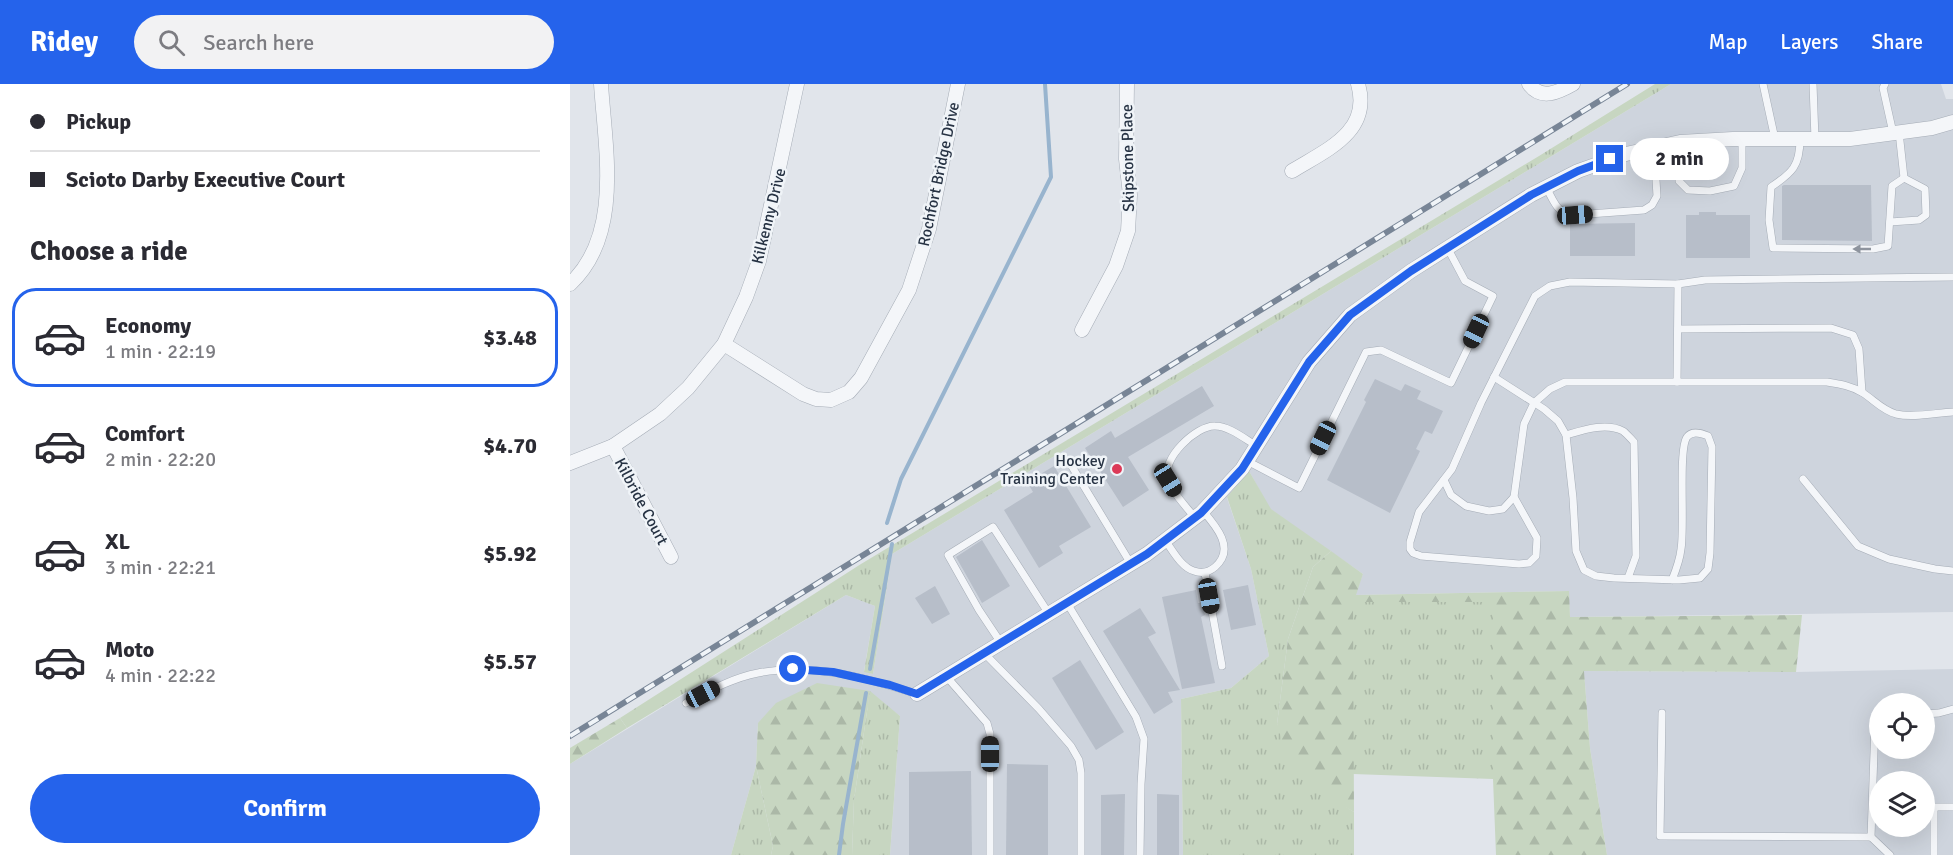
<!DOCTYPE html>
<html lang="en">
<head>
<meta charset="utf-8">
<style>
  :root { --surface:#fff; --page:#f2f2f3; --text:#2b2b33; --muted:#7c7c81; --line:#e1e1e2; --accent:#2563eb }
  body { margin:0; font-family:Signika,sans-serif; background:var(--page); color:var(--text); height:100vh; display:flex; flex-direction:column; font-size:22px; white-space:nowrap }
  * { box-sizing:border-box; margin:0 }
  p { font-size:20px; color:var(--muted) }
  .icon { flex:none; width:33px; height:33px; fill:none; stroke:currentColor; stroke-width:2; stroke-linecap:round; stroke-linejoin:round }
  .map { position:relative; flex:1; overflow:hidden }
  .drawer { display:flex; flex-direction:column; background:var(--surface); width:570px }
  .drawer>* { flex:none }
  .banner { display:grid; align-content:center; height:132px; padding:0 30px; background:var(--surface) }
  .buttons { position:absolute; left:1299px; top:609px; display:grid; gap:12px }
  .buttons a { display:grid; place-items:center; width:66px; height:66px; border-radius:50%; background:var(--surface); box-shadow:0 6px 24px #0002; font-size:30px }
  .end { position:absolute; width:27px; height:27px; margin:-14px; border:8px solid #2563eb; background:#fff; box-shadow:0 0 0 3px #fff }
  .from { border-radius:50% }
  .bubble { position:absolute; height:42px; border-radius:21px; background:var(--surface); box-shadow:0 6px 24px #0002; font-size:20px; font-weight:700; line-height:42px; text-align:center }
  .car { position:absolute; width:18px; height:36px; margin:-18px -9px; border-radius:8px; box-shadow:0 0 4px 2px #0007; background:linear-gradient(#222 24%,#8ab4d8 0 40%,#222 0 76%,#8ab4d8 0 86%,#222 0) }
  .banner b { display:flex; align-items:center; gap:21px; height:57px; font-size:22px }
  .banner b+b { border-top:2px solid var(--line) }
  .banner i { width:15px; height:15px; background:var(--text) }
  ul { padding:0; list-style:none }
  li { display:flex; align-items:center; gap:18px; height:99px; margin:0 12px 9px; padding:0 18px; border:3px solid transparent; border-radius:24px }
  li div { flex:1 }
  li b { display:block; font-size:22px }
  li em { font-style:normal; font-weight:700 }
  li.selected { border-color:var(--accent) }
  li>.icon { width:54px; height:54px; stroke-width:1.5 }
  h2 { padding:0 30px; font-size:27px; line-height:72px }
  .button { display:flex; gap:12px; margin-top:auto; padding:12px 30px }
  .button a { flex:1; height:69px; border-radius:36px; background:var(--accent); color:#fff; font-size:24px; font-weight:700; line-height:69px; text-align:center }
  header { display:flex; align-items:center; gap:36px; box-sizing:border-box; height:84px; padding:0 30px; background:var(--accent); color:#fff }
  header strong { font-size:28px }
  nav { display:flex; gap:33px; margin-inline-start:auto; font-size:21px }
  .search { width:420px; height:54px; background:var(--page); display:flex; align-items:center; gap:15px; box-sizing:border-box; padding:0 21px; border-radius:33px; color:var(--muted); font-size:22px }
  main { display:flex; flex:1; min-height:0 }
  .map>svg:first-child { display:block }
</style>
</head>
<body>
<header>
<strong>Ridey</strong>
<div class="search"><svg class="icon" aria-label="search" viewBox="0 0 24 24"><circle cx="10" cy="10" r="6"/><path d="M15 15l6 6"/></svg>Search here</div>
<nav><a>Map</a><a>Layers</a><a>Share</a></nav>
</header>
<main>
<section class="drawer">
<div class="banner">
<b><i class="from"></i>Pickup</b>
<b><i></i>Scioto Darby Executive Court</b>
</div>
<h2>Choose a ride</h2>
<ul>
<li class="selected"><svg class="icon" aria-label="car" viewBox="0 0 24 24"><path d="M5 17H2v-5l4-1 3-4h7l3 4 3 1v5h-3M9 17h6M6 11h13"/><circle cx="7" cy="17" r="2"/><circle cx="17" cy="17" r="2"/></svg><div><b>Economy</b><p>1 min · 22:19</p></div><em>$3.48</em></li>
<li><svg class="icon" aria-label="car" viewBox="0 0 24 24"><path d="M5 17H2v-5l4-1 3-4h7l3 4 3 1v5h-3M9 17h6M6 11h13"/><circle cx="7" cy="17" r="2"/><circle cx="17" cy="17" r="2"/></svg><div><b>Comfort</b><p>2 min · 22:20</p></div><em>$4.70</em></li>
<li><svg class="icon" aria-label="car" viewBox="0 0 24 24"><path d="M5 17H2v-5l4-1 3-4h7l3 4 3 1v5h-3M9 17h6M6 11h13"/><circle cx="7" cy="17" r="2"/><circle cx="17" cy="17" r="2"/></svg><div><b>XL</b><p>3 min · 22:21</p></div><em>$5.92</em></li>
<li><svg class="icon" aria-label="car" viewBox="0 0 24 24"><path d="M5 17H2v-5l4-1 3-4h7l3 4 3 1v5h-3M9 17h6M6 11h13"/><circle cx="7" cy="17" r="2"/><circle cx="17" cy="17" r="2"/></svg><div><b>Moto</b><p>4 min · 22:22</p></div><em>$5.57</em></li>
</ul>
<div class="button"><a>Confirm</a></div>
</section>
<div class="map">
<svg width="1383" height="771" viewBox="0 0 1383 771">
  <defs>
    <pattern id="grass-tufts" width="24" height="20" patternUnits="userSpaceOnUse" patternTransform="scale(1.5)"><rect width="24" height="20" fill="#c7d6c1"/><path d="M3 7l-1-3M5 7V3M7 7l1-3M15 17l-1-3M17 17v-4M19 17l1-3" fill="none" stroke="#abb8a7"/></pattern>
    <pattern id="forest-firs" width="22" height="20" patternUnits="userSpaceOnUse" patternTransform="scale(1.5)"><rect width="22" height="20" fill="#c7d6c1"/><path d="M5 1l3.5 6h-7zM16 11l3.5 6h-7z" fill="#abb8a7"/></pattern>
  </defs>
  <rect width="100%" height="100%" fill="#e1e5eb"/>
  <g fill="#ced4dd" fill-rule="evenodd">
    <polygon points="1101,0 1371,0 1376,15 1383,15 1383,528 1000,533 998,507 785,511 793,490 700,425 679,387 657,414 681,485 699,572 661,604 611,615 613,771 320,771 330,632 316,622 188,639 186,682 161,771 0,771 0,680 276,511 305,522 294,587 303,590 322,470"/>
    <path d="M1383,585V771H1037L1020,664L1014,587L1226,588ZM1310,620H1354V664H1310ZM1310,698H1354V742H1310Z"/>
  </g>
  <g fill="url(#grass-tufts)">
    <polygon points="1085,0 1101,0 322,470 303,590 294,588 305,522 276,511 57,644 50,634 291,480 969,72"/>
    <path d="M679,387L701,425L761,467L743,483L718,555L707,640C729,672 749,707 784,728V771H613L611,615L661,604L699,572L681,485L657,413Z"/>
    <polygon points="782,518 923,518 923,695 783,690"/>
    <polygon points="300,607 330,632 320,771 282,771 284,716"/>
    <polygon points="186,682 203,762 201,771 161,771"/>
  </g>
  <g fill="url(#forest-firs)">
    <polygon points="761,467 793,490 786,511 999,507 1000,533 1232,531 1226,588 1014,587 1020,664 1037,771 926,771 923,695 923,518 783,518 784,728 768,719 748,699 718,676 707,640 718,555 743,483"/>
    <polygon points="247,599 300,607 284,716 282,771 201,771 203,762 186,682 188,639 206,619"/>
    <polygon points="50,634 57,644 0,680 0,664"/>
  </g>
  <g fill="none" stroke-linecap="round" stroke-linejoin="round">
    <g stroke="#98b4ce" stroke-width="4">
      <polyline points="317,439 331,395 481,93 475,0"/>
      <polyline points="300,585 322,460"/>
      <polyline points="269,771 273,740 296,609"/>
    </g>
  </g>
  <g fill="#b7bec9">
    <polygon points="1214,101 1301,101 1302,157 1212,156 1212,102"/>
    <polygon points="1129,128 1146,128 1146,131 1180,131 1180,174 1116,174 1116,131 1129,131"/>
    <polygon points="1065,139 1065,172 1000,172 1000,140"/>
    <polygon points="805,295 831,307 835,300 851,307 847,315 873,327 862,350 855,347 846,365 850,367 820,429 757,396 796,318 794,316"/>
    <polygon points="632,302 644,322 558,373 579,406 553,423 515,364 541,347 545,354"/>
    <polygon points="484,382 521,443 489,462 493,469 469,484 434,426 463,408 457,398"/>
    <polygon points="412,456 440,502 412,519 386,473"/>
    <polygon points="678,501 686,541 661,546 653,506"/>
    <polygon points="365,502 380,530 362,540 345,514"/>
    <polygon points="626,506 628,519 632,519 635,531 631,533 645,599 612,605 592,513"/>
    <polygon points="570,524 586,549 578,553 610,606 598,608 603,618 584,630 533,547"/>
    <polygon points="510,576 554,648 526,666 482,594"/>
    <polygon points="437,680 478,681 478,771 436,771"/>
    <polygon points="401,687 402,771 339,771 339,688"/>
    <polygon points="555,710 554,771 531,771 531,711"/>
    <polygon points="587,710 609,711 609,771 587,771"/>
  </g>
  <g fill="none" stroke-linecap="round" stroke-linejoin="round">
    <g stroke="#a5acb6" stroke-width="8">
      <g id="lane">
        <polyline points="1193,0 1205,55"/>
        <polyline points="1243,0 1245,55"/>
        <polyline points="1315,0 1313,4 1323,49"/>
        <polyline points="1329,48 1334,94"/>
        <path d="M1230,55C1230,82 1222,89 1201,103L1199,136L1203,164L1303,165L1318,162L1322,102L1334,94"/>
        <polyline points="1110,58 1109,97 1118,106 1140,107 1164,102 1172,84 1172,55"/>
        <path d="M976,103C985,119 986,129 1005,131L1074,126L1082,121L1087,112L1084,64"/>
        <polyline points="1320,138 1349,136 1356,131 1355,105 1334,94"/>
        <path d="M1383,193L1135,196L1108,200L1000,198L980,202L965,212L911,319L882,385L849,428L840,458V465L843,469L851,472L949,480L959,479L966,472L967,454L944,413L954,340L964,319L980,305L995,298H1257C1270,300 1282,302 1293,309C1304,316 1312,326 1326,330C1343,334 1365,329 1383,328"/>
        <polyline points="1108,245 1261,244 1283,251 1289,265 1292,308"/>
        <path d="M924,293L974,325L988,337L996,351L1003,414L1006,467L1014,486L1026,492L1044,494L1109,496L1130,494L1138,485L1140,469L1142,363L1138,352C1131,349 1122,346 1117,353C1108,365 1115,443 1111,465C1110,475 1106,486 1102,496"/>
        <polyline points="1107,298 1108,200"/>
        <path d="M996,351C1013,346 1036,338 1053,347C1057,350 1061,355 1064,358L1066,472L1058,494"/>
        <polyline points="677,377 729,404 796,268 811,266 881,299 923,212 895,197 877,163"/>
        <polyline points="501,381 561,480"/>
        <polyline points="1233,395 1288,462 1319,475 1365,485 1383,487"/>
        <polyline points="874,396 881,411 896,422 919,427 933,425 944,413"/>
        <path d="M625,434C616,422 603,410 598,396C590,375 627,341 645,342C659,342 675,355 687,362"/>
        <path d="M595,456C603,467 611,483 624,487C632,490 639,488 645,483C666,465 646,442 633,427"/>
        <polyline points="635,489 652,582"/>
        <polyline points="497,519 566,633 574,655 571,700 570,771"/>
        <polyline points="431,559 409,526 378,471 423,443 479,530"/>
        <polyline points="414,569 469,625 501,662 509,676 511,689 511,771"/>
        <polyline points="376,592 417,639 420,650 420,771"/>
        <path d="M116,619C139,607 162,594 188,589C241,578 297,594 347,610"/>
        <polyline points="1092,629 1090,752 1301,753"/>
        <polyline points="1354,630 1369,629 1383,625"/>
        <polyline points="1310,634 1305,640 1301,753 1320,771"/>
        <polyline points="1364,771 1364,723 1383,723"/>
      </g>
    </g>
    <g stroke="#a5acb6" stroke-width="15">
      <g id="street">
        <path d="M959,0C971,17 989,8 1003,0"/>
        <path d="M722,87C756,66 802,48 788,0"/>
        <path d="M0,200C53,151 35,64 31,0"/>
        <polyline points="512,246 546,182 558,147 560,111 556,75 557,0"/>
        <polyline points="154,260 233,310 246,315 261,316 279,308 291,294 339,206 359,145 388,0"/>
        <polyline points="43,362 101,473"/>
        <polyline points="0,379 43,362 90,330 118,304 154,260 176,213 189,177 227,0"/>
        <polyline points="347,610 577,470 631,429 672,385 739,278 780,231 841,187 961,111 1008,87 1056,70 1110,58 1163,55 1280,55 1362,44 1383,38"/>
      </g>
    </g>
    <use href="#lane" stroke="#f4f6f9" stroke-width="7"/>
    <use href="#street" stroke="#f4f6f9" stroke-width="14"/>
    <g stroke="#788596" stroke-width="6">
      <polyline id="rail" points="0,652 1057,0"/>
    </g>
    <use href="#rail" stroke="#f0f4f8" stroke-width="4" stroke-dasharray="11" stroke-linecap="butt"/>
  </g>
  <defs><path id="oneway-solid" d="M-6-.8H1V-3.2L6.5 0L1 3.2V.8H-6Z" transform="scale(1.5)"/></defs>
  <use fill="#8e949e" href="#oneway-solid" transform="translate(1292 165) rotate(-180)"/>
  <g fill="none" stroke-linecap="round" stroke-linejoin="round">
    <polyline stroke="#2563eb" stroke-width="8" points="223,585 263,588 320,601 347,610 577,470 631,429 672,385 739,278 780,231 841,187 961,111 1008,87 1040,75"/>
  </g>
  <circle fill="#dc3a58" stroke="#f0f4f8" stroke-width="2" cx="547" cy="385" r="6"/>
  <g text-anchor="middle" stroke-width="5" stroke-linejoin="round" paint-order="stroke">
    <g font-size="16" fill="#273344" stroke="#f0f4f8">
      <text transform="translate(557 74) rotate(-91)" y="6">Skipstone Place</text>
      <text transform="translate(368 90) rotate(-78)" y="6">Rochfort Bridge Drive</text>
      <text transform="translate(198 132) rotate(-76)" y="6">Kilkenny Drive</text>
      <text transform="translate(72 417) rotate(62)" y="6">Kilbride Court</text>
    </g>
    <g font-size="16" fill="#273344" stroke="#f0f4f8" text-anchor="end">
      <text x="535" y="382">Hockey<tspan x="535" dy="18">Training Center</tspan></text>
    </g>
  </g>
</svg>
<div class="buttons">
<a><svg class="icon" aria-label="locate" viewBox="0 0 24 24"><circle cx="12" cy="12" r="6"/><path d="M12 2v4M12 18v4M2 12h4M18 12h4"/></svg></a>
<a><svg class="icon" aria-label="layers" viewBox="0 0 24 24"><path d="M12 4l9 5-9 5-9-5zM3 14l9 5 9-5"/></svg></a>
</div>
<i class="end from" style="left:223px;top:585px"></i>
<i class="end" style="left:1040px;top:75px"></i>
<div class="bubble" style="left:1060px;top:54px;width:99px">2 min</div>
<i class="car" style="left:1005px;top:131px;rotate:86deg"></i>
<i class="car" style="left:906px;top:247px;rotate:205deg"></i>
<i class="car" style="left:753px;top:354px;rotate:206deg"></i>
<i class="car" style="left:598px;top:396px;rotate:148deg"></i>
<i class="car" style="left:639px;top:512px;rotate:170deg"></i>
<i class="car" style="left:133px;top:610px;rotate:62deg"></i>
<i class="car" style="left:420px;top:670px;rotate:0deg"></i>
</div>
</main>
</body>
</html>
